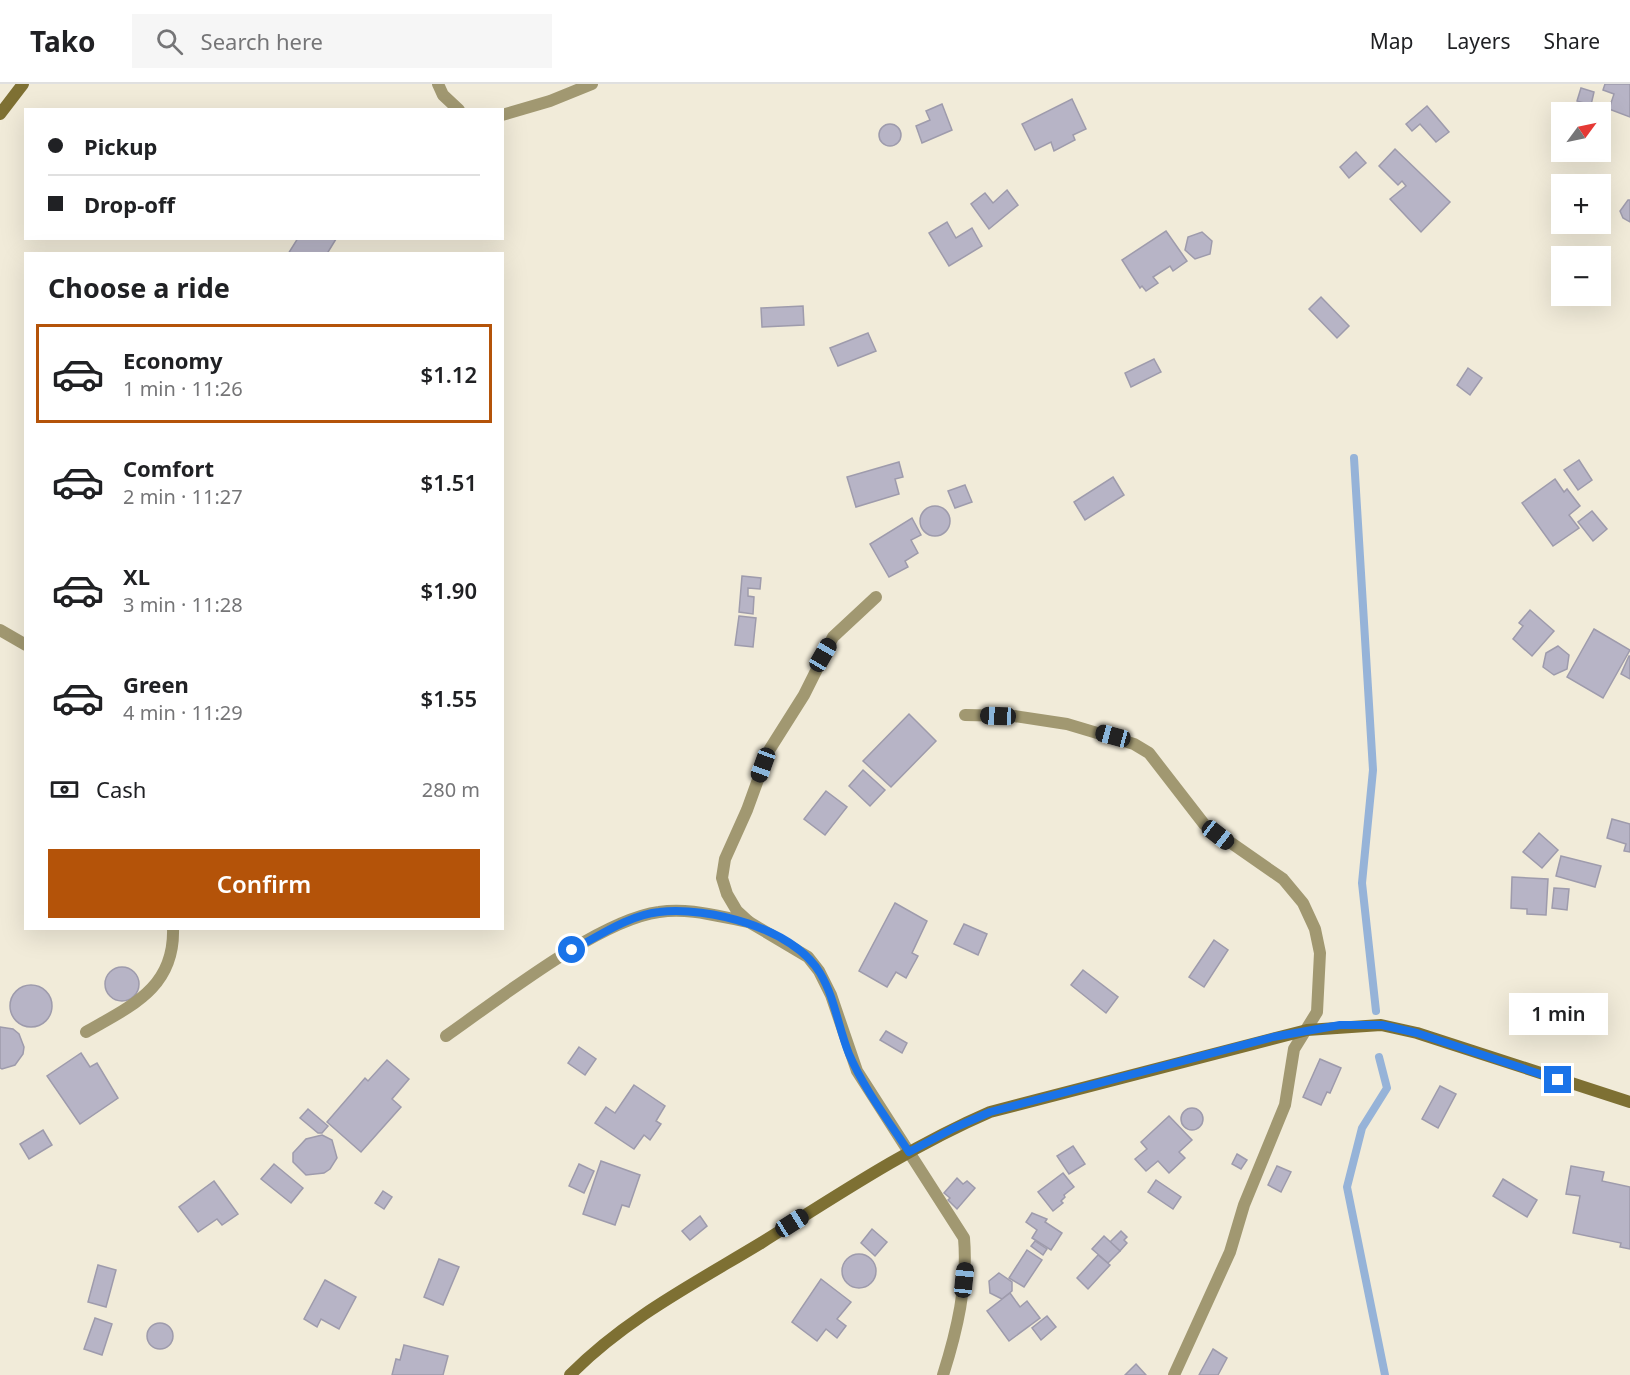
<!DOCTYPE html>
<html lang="en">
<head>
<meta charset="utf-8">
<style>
  :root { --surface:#fff; --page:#f6f6f6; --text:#202124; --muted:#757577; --line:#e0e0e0; --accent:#b45309 }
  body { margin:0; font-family:"Noto Sans",sans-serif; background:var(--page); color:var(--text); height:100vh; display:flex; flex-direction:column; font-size:22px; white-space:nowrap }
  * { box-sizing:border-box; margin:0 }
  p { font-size:20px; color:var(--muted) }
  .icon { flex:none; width:33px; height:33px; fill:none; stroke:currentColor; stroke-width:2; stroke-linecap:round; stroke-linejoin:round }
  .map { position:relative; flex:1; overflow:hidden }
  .side { position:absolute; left:24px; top:168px; width:480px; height:678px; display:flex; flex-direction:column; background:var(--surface); border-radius:0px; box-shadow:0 6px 24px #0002 }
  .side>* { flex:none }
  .banner { position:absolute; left:24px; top:24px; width:480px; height:132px; border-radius:0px; box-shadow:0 6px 24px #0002; display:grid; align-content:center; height:132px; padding:0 24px; background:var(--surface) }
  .needle { width:39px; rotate:57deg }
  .controls { position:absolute; left:1551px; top:18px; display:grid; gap:12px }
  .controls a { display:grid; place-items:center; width:60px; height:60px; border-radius:0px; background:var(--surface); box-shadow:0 6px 24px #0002; font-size:30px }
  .end { position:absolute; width:27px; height:27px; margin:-14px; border:8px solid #1a73e8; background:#fff; box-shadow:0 0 0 3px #fff }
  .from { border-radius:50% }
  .bubble { position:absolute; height:42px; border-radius:0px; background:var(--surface); box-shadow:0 6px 24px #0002; font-size:20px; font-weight:600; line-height:42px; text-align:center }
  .car { position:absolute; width:18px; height:36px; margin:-18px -9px; border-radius:8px; box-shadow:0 0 4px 2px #0007; background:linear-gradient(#222 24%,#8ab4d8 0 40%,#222 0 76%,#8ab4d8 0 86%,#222 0) }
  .banner b { display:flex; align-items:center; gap:21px; height:57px; font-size:22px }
  .banner b+b { border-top:2px solid var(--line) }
  .banner i { width:15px; height:15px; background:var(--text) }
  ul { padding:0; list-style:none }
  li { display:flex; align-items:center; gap:18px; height:99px; margin:0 12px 9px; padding:0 12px; border:3px solid transparent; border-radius:0px }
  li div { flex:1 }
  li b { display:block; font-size:22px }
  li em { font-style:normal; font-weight:600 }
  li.active { border-color:var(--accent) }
  li>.icon { width:54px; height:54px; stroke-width:1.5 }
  h2 { padding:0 24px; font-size:27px; line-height:72px }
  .pay { display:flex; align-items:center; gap:15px; height:66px; padding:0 24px; font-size:22px }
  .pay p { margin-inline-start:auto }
  .button { display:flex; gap:12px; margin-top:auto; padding:12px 24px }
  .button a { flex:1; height:69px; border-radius:0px; background:var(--accent); color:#fff; font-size:24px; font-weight:600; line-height:69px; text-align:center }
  header { display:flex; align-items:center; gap:36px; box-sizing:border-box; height:84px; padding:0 30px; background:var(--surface); border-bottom:2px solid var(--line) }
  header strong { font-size:28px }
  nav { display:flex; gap:33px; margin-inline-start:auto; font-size:21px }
  .search { width:420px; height:54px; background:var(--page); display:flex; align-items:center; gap:15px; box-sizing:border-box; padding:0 21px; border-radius:0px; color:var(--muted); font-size:22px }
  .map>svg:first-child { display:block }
</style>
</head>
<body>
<header>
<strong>Tako</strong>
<div class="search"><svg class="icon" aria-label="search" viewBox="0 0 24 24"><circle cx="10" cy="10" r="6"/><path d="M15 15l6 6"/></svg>Search here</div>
<nav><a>Map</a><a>Layers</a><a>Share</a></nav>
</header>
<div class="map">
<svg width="1630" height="1291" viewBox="0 0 1630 1291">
  <rect width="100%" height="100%" fill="#f1ebd9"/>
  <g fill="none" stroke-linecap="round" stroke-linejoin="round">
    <g stroke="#96b3d8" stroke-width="8">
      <polyline points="1354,374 1373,686 1362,799 1376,927"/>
      <polyline points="1379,973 1387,1004 1362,1044 1347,1103 1385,1291"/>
    </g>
  </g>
  <g fill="#b7b4c6" stroke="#9e9bac" stroke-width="1.5">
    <polygon points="1605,0 1630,0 1630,33 1609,25 1614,10 1603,6"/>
    <polygon points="1581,4 1594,8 1591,21 1577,17"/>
    <polygon points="1072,15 1086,45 1073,51 1075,56 1054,67 1051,58 1035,66 1022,40"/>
    <polygon points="942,20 952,46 922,59 916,42 930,36 926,27"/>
    <polygon points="1427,22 1449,48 1436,58 1420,40 1412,47 1406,40"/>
    <circle cx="890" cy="51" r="11"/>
    <polygon points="1395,65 1450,118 1421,148 1390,115 1406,102 1402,97 1398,101 1379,82"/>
    <polygon points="1356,68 1366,79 1349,94 1340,83"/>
    <polygon points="1007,106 1018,121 989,145 971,120 985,109 993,119"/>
    <polygon points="1628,116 1630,116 1630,138 1623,134 1620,127"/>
    <polygon points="947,138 956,154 972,144 982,162 949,182 929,149"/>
    <polygon points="1166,147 1187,177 1173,187 1170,182 1153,193 1158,199 1146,207 1142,202 1140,204 1122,176"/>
    <polygon points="1202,148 1212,157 1210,170 1195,175 1185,166 1188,153"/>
    <polygon points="298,154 335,154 336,155 328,168 331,170 288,170"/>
    <polygon points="1321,213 1349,242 1337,254 1309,225"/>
    <polygon points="803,222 804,241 762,243 761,224"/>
    <polygon points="868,249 876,267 838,282 830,264"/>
    <polygon points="1154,275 1161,288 1131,303 1125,289"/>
    <polygon points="1468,284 1482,294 1470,311 1457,301"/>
    <polygon points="1579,376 1592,396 1578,406 1564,386"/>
    <polygon points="899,378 903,393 895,395 899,410 856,423 847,393"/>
    <polygon points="1113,393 1124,411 1085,436 1074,418"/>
    <polygon points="1555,395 1564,408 1567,405 1580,422 1569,431 1579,444 1553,462 1522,419"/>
    <polygon points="965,401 972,418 955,424 948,407"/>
    <circle cx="935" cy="437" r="15"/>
    <polygon points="1592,427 1607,445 1593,457 1578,438"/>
    <polygon points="912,434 921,451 911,456 918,469 905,477 908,483 889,493 870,460"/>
    <polygon points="742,492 761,494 760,505 748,504 748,512 754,513 753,530 739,528"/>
    <polygon points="1530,526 1554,547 1532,572 1513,555 1523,542 1519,539"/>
    <polygon points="739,532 756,534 753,563 735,561"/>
    <polygon points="1594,545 1630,566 1603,614 1567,593"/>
    <polygon points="1558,562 1569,571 1567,585 1554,591 1543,583 1546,569"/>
    <polygon points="1629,572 1630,572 1630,595 1621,590"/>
    <polygon points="909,630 936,657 891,703 863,677"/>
    <polygon points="863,686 885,706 870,722 849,702"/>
    <polygon points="826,707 847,723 825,751 804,735"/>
    <polygon points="1612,735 1630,740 1630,768 1624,767 1626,760 1607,754"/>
    <polygon points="1539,749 1558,766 1542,784 1523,768"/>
    <polygon points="1561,772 1601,782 1595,803 1556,792"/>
    <polygon points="1512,793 1548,795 1546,831 1527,830 1527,825 1511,824"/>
    <polygon points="1554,804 1569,805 1567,826 1552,824"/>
    <polygon points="895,819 927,837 912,869 918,872 906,894 896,888 887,903 859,887"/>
    <polygon points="964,840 987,850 978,871 954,860"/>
    <polygon points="1214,856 1228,866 1204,903 1189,893"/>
    <circle cx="122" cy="900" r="17"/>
    <polygon points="1083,886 1118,913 1106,929 1071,901"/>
    <circle cx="31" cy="922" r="21"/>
    <polygon points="0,943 13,945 19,950 24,963 23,970 15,981 2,985 0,984"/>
    <polygon points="886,947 907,959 902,969 880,956"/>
    <polygon points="579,963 596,975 585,991 568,979"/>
    <polygon points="81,969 90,983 97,979 118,1014 80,1040 47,992"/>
    <polygon points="1320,975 1341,984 1330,1009 1327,1008 1321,1021 1303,1013"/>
    <polygon points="387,976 409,995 392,1015 401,1023 361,1068 327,1038 365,994 368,997"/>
    <polygon points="634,1001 665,1022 656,1037 661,1040 650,1056 644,1051 634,1065 595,1039 606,1023 615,1029"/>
    <polygon points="1440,1002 1456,1010 1438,1044 1422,1035"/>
    <circle cx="1192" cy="1035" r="11"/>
    <polygon points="308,1025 328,1042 322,1049 318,1049 300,1034"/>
    <polygon points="1169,1032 1192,1056 1179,1068 1185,1074 1169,1089 1158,1077 1146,1087 1135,1075 1147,1065 1141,1058"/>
    <polygon points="43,1046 52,1061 29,1075 20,1060"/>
    <polygon points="322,1051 332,1056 337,1074 330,1085 324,1089 306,1091 293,1078 293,1069 306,1055"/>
    <polygon points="1073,1062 1085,1080 1069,1090 1057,1072"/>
    <polygon points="1237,1070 1247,1076 1241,1085 1232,1080"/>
    <polygon points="601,1077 640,1091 629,1123 622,1121 615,1141 583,1130"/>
    <polygon points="274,1080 303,1104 291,1119 261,1095"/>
    <polygon points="579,1080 594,1087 584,1109 569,1102"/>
    <polygon points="1277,1082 1291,1088 1281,1108 1268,1101"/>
    <polygon points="1571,1082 1604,1088 1602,1097 1630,1103 1630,1165 1620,1163 1621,1159 1573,1149 1580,1112 1566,1110"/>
    <polygon points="1063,1089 1074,1103 1064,1111 1065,1113 1061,1117 1063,1119 1053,1127 1038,1108"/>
    <polygon points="957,1094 963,1100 967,1097 975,1104 957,1125 948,1116 950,1114 944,1109"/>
    <polygon points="1503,1095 1537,1116 1527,1133 1493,1112"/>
    <polygon points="1156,1096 1181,1113 1173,1125 1148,1108"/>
    <polygon points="214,1097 238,1130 222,1141 217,1135 198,1148 179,1123"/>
    <polygon points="383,1107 392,1113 384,1125 375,1119"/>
    <polygon points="1032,1129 1047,1135 1045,1138 1062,1149 1051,1166 1032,1154 1037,1146 1026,1138"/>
    <polygon points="700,1132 707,1142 690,1156 682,1147"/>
    <polygon points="872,1145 887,1158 875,1172 861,1159"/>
    <polygon points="1121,1147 1127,1153 1124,1156 1127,1159 1120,1167 1110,1158"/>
    <polygon points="1104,1152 1120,1167 1108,1179 1092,1165"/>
    <polygon points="1035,1157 1047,1165 1043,1171 1031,1162"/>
    <polygon points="1027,1166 1042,1176 1024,1203 1009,1194"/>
    <circle cx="859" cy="1187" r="17"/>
    <polygon points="1098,1171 1110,1181 1088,1205 1077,1194"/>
    <polygon points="439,1175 459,1183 443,1221 424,1213"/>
    <polygon points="98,1181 116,1186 106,1223 88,1218"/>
    <polygon points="999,1189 1012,1198 1012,1207 1002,1215 990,1209 989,1197"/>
    <polygon points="821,1195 851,1218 837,1235 846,1242 837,1254 826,1245 817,1257 792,1238"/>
    <polygon points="325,1196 356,1213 339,1245 321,1235 317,1243 304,1235"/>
    <polygon points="1010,1209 1020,1223 1027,1217 1040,1234 1009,1257 987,1227"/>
    <polygon points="1047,1232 1056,1243 1041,1256 1032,1244"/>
    <polygon points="95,1234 112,1240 102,1271 84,1265"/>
    <circle cx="160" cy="1252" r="13"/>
    <polygon points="404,1261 448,1272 443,1291 392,1291 396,1275 400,1276"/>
    <polygon points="1213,1265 1227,1274 1218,1291 1199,1291"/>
    <polygon points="1136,1280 1146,1291 1125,1291"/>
  </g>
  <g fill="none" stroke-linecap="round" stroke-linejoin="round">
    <path stroke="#a19871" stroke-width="12" d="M446,952C498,916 598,836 659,828C689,823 720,833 749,838"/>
    <g stroke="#a19871" stroke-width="12">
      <polyline points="438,0 443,11 459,26"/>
      <polyline points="502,31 550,17 592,0"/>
      <path d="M876,513L833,553L804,611L768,668L747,726L725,775L722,794L727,810L737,827L749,838L808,873L819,887L831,911L857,987L964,1154C968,1200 957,1247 943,1291"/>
      <polyline points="0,546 26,561"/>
      <polyline points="965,631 1014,632 1067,640 1134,660 1149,669 1204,740 1283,795 1303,819 1315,845 1320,869 1317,928 1294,965 1285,1021 1244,1121 1230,1168 1174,1291"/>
      <path d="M86,948C131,922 175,904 173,844"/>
    </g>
    <g stroke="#7e7033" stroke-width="12">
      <polyline points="0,30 23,0"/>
      <path d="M570,1291C625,1235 695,1199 761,1159C836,1112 909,1063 990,1028L1307,946L1381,941L1417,949L1630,1018"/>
    </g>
  </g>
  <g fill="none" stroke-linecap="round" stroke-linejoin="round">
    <path stroke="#1a73e8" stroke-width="8" d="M572,866C599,852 629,831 659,828C708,822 793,844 820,889C835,914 838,943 849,970C864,1005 888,1036 909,1068L954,1044L990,1028L1273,953L1340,941H1382L1417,949L1558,996"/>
  </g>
</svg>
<div class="controls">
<a><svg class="needle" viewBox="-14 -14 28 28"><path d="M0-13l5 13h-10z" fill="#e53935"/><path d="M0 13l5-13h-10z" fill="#757577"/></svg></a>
<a>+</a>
<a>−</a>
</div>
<i class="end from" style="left:572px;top:866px"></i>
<i class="end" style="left:1558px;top:996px"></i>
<div class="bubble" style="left:1509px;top:909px;width:99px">1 min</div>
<i class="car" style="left:823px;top:571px;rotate:30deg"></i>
<i class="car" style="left:998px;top:632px;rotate:272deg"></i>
<i class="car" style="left:1113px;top:652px;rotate:285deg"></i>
<i class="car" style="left:763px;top:681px;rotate:200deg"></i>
<i class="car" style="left:1218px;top:751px;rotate:128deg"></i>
<i class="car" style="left:792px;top:1139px;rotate:58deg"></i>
<i class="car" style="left:964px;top:1196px;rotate:6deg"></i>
<div class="banner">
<b><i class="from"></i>Pickup</b>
<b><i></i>Drop-off</b>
</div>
<section class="side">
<h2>Choose a ride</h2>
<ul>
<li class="active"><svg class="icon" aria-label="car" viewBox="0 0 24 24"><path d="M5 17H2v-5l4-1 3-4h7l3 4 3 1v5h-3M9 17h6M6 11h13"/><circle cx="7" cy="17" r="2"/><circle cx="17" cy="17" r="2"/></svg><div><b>Economy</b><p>1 min · 11:26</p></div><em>$1.12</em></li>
<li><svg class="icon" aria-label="car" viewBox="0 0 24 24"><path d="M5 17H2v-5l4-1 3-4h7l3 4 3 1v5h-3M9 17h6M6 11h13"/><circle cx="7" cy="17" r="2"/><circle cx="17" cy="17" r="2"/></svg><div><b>Comfort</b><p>2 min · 11:27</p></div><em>$1.51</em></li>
<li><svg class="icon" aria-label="car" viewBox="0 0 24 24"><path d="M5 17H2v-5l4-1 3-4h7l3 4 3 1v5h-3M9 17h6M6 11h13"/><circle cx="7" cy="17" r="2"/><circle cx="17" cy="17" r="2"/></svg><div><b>XL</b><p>3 min · 11:28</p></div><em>$1.90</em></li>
<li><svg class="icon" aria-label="car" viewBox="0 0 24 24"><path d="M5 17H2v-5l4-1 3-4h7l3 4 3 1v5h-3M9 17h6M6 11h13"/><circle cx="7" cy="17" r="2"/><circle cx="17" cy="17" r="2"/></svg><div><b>Green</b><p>4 min · 11:29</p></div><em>$1.55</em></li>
</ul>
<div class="pay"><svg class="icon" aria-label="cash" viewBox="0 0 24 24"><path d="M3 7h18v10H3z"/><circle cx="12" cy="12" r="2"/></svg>Cash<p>280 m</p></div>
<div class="button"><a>Confirm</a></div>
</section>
</div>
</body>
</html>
